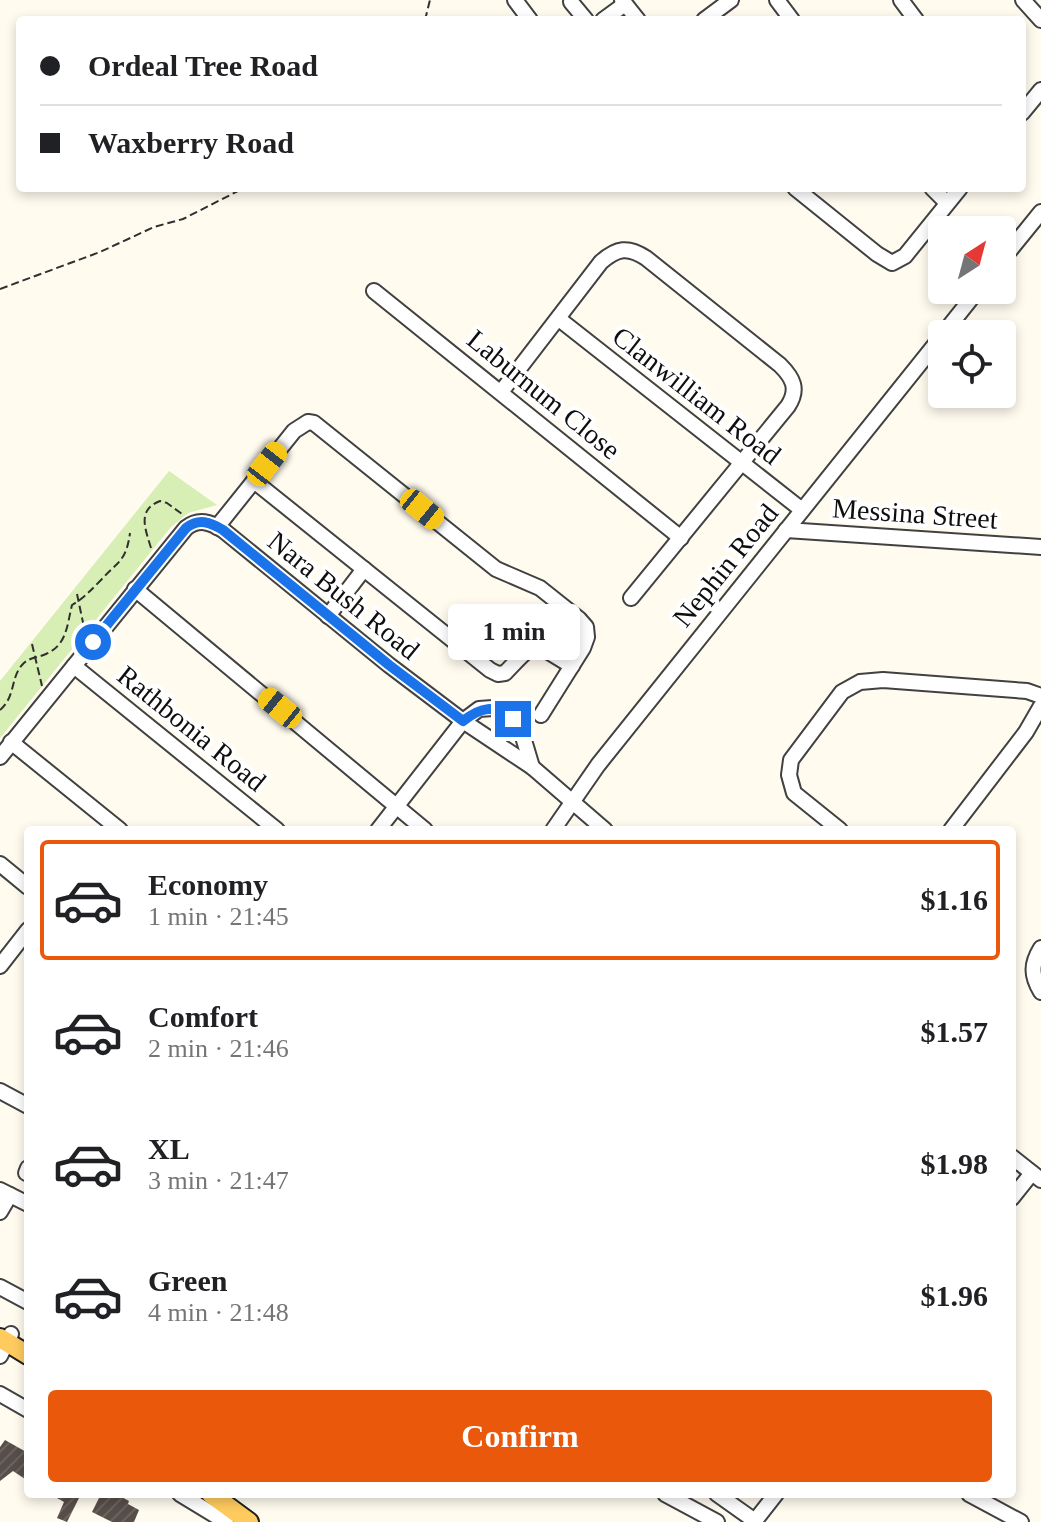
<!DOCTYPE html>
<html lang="en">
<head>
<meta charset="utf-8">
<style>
  :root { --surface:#fff; --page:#f6f6f6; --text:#202124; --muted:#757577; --line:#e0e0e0; --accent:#ea580c }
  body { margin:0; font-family:Georgia,serif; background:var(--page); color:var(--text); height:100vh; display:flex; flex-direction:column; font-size:30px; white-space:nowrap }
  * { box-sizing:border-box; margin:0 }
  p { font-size:26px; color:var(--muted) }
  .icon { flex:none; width:44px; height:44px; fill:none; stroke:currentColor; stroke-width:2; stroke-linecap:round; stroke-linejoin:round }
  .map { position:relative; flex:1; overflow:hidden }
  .sheet { position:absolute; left:24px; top:826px; width:992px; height:672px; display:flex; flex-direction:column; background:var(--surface); border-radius:8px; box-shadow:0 4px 12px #0003 }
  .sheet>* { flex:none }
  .banner { position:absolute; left:16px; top:16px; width:1010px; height:176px; border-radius:8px; box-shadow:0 4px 12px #0003; display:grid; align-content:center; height:176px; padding:0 24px; background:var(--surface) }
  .needle { width:52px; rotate:36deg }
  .controls { position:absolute; left:928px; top:216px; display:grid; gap:16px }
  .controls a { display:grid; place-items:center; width:88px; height:88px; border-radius:8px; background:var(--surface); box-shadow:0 4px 12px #0003; font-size:40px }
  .end { position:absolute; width:36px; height:36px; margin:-18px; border:10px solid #1a73e8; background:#fff; box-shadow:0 0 0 4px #fff }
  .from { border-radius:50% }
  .bubble { position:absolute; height:56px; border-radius:8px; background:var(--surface); box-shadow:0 4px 12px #0003; font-size:26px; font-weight:700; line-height:56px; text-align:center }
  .car { position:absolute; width:24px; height:48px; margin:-24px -12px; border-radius:10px; box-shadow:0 0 6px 2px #0007; background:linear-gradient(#f5c518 24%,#345 0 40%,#f5c518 0 76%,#345 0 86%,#f5c518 0) }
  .banner b { display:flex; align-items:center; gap:28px; height:76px; font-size:30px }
  .banner b+b { border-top:2px solid var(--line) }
  .banner i { width:20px; height:20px; background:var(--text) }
  ul { padding:14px 0 0; list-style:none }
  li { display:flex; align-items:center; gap:24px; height:120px; margin:0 16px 12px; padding:0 8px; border:4px solid transparent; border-radius:8px }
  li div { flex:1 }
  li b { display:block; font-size:30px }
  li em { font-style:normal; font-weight:700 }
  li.on { border-color:var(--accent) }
  li>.icon { width:72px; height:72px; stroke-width:1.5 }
  .button { display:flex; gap:16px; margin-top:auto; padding:16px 24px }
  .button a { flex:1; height:92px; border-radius:8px; background:var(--accent); color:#fff; font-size:32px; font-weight:700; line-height:92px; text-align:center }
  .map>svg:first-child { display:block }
</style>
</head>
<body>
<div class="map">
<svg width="1041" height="1522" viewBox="0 0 1041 1522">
  <defs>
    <pattern id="building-hatch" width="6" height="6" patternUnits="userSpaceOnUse" patternTransform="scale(2)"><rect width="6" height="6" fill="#584e49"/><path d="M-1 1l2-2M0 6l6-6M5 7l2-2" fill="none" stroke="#6b635f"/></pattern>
  </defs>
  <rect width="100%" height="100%" fill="#fffbef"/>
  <polygon fill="#d7eeb4" points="169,471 217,505 188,513 171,527 0,738 0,681"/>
  <g fill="url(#building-hatch)">
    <polygon points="5,1440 28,1453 28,1481 13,1471 0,1481 0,1447"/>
    <polygon points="50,1494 81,1494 67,1522 57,1518 64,1502"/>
    <polygon points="101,1494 116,1498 118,1495 129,1501 128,1504 139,1510 134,1522 112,1522 92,1512"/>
  </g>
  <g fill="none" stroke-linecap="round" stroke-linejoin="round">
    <g stroke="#414141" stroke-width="18">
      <g id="minor">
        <polyline points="515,0 530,20"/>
        <polyline points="622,0 638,20"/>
        <polyline points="777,0 792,20"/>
        <polyline points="901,0 916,20"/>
        <polyline points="1023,0 1041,20"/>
        <polyline points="571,2 586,20"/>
        <polyline points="603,20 625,4"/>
        <polyline points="704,20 731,0"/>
        <polyline points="1022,113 1041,90"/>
        <polyline points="795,188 877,254 892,263 905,256 960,188"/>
        <polyline points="932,188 947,203"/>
        <polyline points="1002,260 1041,212"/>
        <polyline points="374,291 681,538"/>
        <polyline points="559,319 802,510"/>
        <polyline points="943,334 978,290"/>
        <path d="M501,392L601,262C617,248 628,246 646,258L780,365C793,378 799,389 788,406L631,598"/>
        <path d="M254,481L490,670L498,674L505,673C539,638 529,641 572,666"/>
        <polyline points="217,527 294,431 308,422 314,423 496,569 540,588 579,619 586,627 587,637 583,648 541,715"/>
        <polyline points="786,530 1041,547"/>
        <polyline points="135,589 425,830"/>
        <polyline points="328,616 364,569"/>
        <polyline points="74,666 277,830"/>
        <polyline points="11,742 120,830"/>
        <path d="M0,757L186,528C199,518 210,522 223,530L389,665L463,721L532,767L605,830"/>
        <polyline points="378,830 463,721 479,709 493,708 504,712 521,730 532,767"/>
        <polyline points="553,830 598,765 942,336"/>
        <polyline points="840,830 794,793 789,775 791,760 842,692 860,682 883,680 1027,691 1041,696"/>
        <polyline points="951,830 1026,732 1041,706"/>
        <polyline points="0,864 28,887"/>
        <path d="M1041,948C1031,964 1031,975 1041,992"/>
        <polyline points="0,966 28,930"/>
        <polyline points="0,1091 28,1106"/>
        <polyline points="1012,1157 1041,1180"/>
        <polyline points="26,1173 28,1168"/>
        <polyline points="0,1190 28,1204"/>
        <polyline points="1012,1198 1032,1173"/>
        <polyline points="0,1212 10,1195"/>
        <polyline points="0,1287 28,1302"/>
        <polyline points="0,1356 11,1334"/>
        <polyline points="0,1394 28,1410"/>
        <polyline points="180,1494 226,1522"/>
        <polyline points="665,1494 717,1522"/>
        <polyline points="717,1494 755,1521"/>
        <polyline points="969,1494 1021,1522"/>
        <polyline points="754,1522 776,1494"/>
      </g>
    </g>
    <g stroke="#1f1f1f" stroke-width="22">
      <g id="major">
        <polyline points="0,1338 28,1355"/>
        <polyline points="211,1494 249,1522"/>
      </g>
    </g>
    <g stroke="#303030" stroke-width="2" stroke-dasharray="8 4" stroke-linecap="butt">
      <polyline points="425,20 430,0"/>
      <polyline points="0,289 100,252 154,227 183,219 244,188"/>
      <path d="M151,548C145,528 137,510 160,501L167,503L182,514"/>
      <polyline points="77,594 85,632"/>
      <polyline points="32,644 42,686"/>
      <path d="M0,710C16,696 10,679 22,665C29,657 37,658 46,654C67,645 67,625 72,605C84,598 91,590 101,580C118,561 126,562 130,533"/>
    </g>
    <use href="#minor" stroke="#fff" stroke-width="14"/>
    <use href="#major" stroke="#ffcb5f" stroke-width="18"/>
  </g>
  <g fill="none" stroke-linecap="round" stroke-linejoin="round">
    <path stroke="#1a73e8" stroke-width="10" d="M93,642L186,528C199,518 210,522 223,530L389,665L463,721C481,707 494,704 513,719"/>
  </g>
  <g text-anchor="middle" stroke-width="8" stroke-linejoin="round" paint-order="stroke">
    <g font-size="28" fill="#0e0e0e" stroke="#fff">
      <text transform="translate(544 394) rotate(39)" y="10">Laburnum Close</text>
      <text transform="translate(697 395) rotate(38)" y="10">Clanwilliam Road</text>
      <text transform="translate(915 513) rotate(4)" y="10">Messina Street</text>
      <text transform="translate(725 565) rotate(-51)" y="10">Nephin Road</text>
      <text transform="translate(344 595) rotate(39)" y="10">Nara Bush Road</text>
      <text transform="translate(192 728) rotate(39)" y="10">Rathbonia Road</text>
    </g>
  </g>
</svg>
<div class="controls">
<a><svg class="needle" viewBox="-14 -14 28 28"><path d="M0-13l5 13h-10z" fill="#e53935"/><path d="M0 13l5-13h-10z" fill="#757577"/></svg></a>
<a><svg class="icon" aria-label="locate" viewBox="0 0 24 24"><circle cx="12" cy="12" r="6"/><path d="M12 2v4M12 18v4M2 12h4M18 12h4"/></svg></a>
</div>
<i class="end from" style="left:93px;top:642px"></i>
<i class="end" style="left:513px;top:719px"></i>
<div class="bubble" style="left:448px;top:604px;width:132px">1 min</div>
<i class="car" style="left:267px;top:464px;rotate:38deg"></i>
<i class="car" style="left:422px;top:509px;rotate:129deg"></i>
<i class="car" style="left:280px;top:708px;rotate:309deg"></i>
<div class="banner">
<b><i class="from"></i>Ordeal Tree Road</b>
<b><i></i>Waxberry Road</b>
</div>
<section class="sheet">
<ul>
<li class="on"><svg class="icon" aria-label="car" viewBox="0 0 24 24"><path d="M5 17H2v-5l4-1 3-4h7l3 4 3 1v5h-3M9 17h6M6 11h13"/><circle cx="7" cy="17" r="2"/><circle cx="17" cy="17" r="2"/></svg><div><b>Economy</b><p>1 min · 21:45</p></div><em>$1.16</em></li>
<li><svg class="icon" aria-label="car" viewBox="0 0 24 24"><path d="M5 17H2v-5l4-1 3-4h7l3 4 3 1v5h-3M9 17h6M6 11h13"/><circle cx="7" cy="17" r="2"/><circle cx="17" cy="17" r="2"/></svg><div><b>Comfort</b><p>2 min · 21:46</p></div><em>$1.57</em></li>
<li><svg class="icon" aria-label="car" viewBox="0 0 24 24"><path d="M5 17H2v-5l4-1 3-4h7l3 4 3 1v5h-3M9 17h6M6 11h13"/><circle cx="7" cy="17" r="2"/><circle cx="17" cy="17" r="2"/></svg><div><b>XL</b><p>3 min · 21:47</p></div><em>$1.98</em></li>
<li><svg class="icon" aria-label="car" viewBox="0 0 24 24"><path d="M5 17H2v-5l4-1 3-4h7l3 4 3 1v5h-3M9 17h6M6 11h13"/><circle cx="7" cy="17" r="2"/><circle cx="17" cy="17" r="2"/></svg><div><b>Green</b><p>4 min · 21:48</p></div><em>$1.96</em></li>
</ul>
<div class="button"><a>Confirm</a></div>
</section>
</div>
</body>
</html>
